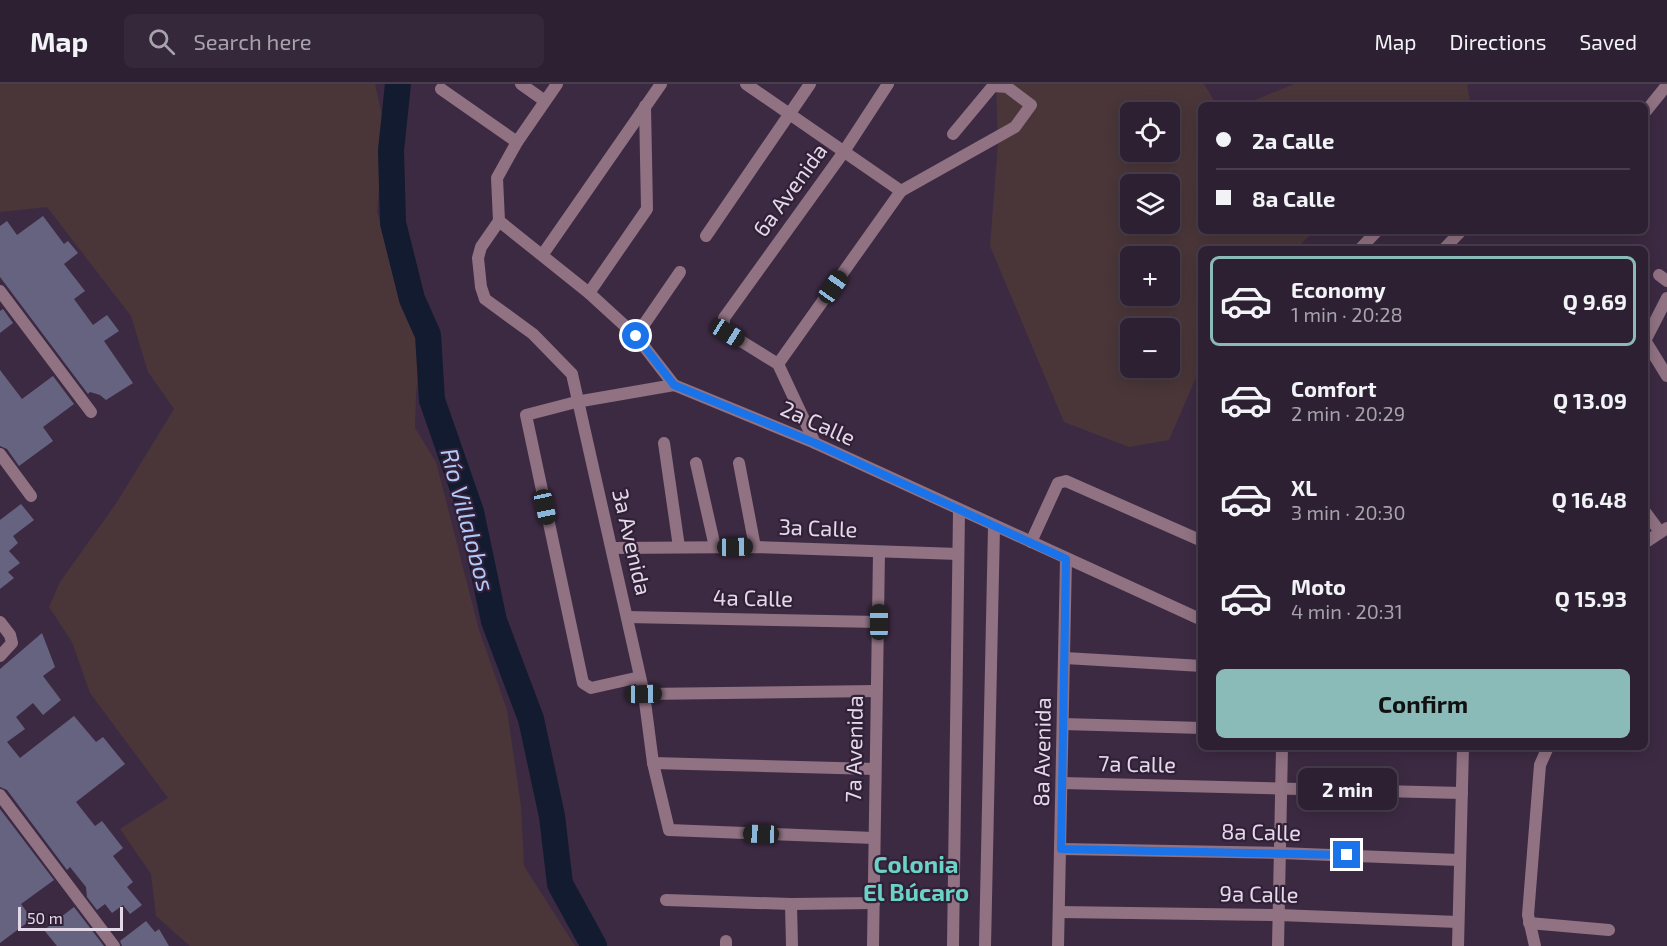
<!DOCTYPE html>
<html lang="en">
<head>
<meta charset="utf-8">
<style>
  :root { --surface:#2d2032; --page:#35283a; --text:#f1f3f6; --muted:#a7a3ac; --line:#483e4d; --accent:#8bbbb9 }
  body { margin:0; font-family:"Exo 2",sans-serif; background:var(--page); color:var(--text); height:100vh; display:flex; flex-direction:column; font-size:22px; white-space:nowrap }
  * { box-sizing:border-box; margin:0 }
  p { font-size:20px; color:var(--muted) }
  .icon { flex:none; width:33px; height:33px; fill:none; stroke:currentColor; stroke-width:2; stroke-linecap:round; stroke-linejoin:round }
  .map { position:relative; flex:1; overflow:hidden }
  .drawer { position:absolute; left:1198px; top:162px; width:450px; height:504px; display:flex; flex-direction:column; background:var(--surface); border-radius:9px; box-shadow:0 3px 15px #0003,0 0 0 2px var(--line) }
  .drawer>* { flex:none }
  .banner { position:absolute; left:1198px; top:18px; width:450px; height:132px; border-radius:9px; box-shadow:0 3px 15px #0003,0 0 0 2px var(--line); display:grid; align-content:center; height:132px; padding:0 18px; background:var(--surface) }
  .controls { position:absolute; left:1120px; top:18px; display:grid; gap:12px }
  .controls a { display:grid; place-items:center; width:60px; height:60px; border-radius:9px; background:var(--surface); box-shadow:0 3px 15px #0003,0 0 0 2px var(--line); font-size:30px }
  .scale { position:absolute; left:18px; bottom:15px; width:105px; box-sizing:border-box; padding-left:6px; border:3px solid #e4d9e9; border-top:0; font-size:16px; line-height:21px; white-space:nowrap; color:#e4d9e9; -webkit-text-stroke:4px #312037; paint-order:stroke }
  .end { position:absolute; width:27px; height:27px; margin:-14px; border:8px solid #1a73e8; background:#fff; box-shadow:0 0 0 3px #fff }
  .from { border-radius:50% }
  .bubble { position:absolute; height:42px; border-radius:9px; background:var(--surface); box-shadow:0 3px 15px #0003,0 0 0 2px var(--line); font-size:20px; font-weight:700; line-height:42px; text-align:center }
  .car { position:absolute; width:18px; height:36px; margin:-18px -9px; border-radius:8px; box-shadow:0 0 4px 2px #0007; background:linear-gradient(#222 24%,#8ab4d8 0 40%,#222 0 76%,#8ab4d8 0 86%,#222 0) }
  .banner b { display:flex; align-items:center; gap:21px; height:57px; font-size:22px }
  .banner b+b { border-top:2px solid var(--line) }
  .banner i { width:15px; height:15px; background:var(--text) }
  ul { padding:10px 0 0; list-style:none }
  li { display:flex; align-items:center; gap:18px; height:90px; margin:0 12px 9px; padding:0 6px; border:3px solid transparent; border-radius:9px }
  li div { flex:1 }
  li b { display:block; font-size:22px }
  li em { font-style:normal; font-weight:700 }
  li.current { border-color:var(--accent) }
  li>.icon { width:54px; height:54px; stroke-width:1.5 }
  .cta { display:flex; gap:12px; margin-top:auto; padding:12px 18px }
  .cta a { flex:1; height:69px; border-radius:9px; background:var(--accent); color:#111; font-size:24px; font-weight:700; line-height:69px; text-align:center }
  header { display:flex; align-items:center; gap:36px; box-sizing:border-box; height:84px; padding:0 30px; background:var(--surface); border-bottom:2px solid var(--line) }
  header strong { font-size:28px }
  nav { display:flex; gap:33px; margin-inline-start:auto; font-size:21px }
  .search { width:420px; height:54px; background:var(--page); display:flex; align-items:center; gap:15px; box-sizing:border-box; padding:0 21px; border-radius:9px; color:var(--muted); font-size:22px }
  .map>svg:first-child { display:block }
</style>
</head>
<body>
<header>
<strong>Map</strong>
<div class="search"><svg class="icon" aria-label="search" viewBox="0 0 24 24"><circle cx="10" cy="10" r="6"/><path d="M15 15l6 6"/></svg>Search here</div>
<nav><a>Map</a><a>Directions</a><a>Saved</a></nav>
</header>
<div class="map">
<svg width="1667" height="862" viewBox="0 0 1667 862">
  <rect width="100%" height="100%" fill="#3c2a42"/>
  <g fill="#4a3639" fill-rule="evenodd">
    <polygon points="0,0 375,0 384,40 377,128 422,265 416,309 415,344 436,378 479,546 507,626 521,722 524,782 575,862 190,862 156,832 151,790 120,745 168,714 90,609 72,558 49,523 60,498 117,418 174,325 148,288 131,232 47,123 0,128"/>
    <path d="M996,0H1204L1217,21H1202V147H1314L1296,165H1202L1201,282L1169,356L1129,363L1064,338L990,162L998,59ZM1131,28H1170V68H1131ZM1131,100H1170V140H1131ZM1131,172H1170V212H1131ZM1131,244H1170V284H1131Z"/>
    <polygon points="1294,0 1469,0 1467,1 1471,21 1242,21"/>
  </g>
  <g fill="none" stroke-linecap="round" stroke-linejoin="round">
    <polyline stroke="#121b2f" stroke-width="26" points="398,0 391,66 393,139 412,215 428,251 432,316 471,428 494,537 531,635 552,732 560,800 594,862"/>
  </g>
  <g fill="#666381">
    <polygon points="43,132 64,160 68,157 78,169 64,180 85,207 74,215 93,241 107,231 119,247 104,257 133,299 106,316 100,311 90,308 88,310 0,193 0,142 7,137 17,151"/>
    <polygon points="3,225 13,239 0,249 0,227"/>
    <polygon points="0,286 22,315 53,292 74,320 43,343 53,357 19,382 7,365 0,362"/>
    <polygon points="21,420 34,436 13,452 18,459 9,467 20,479 8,488 14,494 0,505 0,436"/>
    <polygon points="42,549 55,583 43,592 61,616 43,631 33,619 16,633 25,645 7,658 20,674 74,632 96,658 103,653 125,680 76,718 95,742 102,737 123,764 113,772 133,798 127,803 142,821 130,830 123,821 112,829 105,820 97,826 87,813 86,803 70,783 67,786 7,706 0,703 0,585"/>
    <polygon points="0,725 54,796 21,820 32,835 0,859"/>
    <polygon points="74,823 104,862 57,862 44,846"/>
    <polygon points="146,837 155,848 159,845 169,862 122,862 120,857"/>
  </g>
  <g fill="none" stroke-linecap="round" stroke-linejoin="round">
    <g stroke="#907283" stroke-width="12">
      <polyline points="521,0 545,17"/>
      <polyline points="557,0 517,58 497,94 499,137 589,209 636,252 674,301 815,359 1202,536"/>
      <polyline points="746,0 901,107"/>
      <polyline points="441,5 517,58"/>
      <polyline points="1646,27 1667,1"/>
      <polyline points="499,137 481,163 478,174 481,203 485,215 533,250 572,290 644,610 653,679 669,746 874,754"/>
      <polyline points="706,152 810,0"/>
      <polyline points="1360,165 1377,147"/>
      <polyline points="1444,165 1461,147"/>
      <polyline points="543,170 661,0"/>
      <polyline points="1659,191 1667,197"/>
      <polyline points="0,207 91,328"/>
      <polyline points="589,209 647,125 645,22"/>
      <polyline points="636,252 680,188"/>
      <polyline points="1646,255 1667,214"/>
      <polyline points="1646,258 1667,292"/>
      <polyline points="778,280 901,107 1015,43 1031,21 1007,3 993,2 953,50"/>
      <polyline points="664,359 679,463"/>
      <polyline points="815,359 778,280 728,249 724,245 724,234 843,69 888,0"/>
      <polyline points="0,370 31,412"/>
      <polyline points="696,379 715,463"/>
      <polyline points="739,379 755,463"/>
      <polyline points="1646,429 1660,448"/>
      <polyline points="1031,458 1058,399 1066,397 1202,457"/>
      <polyline points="1646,458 1667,444"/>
      <polyline points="612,464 755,463 958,470"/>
      <polyline points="627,533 879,538"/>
      <polyline points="0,538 10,551 12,559 0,572"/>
      <polyline points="1065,574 1202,582"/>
      <polyline points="640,593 591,604 583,599 526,331 576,318 674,301"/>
      <polyline points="644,610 876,607"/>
      <polyline points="1063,640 1202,644"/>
      <polyline points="653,679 875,685"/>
      <polyline points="1062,699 1462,709"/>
      <polyline points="0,711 114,862"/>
      <polyline points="1061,765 1280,769 1459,776"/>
      <polyline points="666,816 791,820 874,819"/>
      <polyline points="791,820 792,862"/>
      <polyline points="1059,828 1279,831 1458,838"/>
      <polyline points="1529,839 1609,846"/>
      <polyline points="726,857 726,862"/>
      <polyline points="873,862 879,468"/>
      <polyline points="953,862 959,427"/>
      <polyline points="985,862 994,443"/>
      <polyline points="1058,862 1066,475"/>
      <polyline points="1278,862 1282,663"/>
      <polyline points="1458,862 1463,663"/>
      <polyline points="1535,862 1528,831 1540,681 1548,663"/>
    </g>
  </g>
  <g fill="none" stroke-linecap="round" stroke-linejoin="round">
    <polyline stroke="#1a73e8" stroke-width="8" points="636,252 674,301 815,359 1066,475 1061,765 1347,771"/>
  </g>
  <g text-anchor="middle" stroke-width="4.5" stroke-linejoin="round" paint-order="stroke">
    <g font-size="22" fill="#e4d9e9" stroke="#312037">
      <text transform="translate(790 106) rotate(-54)" y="8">6a Avenida</text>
      <text transform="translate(818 339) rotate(24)" y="8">2a Calle</text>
      <text transform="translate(818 444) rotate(2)" y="8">3a Calle</text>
      <text transform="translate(632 458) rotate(77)" y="8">3a Avenida</text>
      <text transform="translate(753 514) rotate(1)" y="8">4a Calle</text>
      <text transform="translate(854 665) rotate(-89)" y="8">7a Avenida</text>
      <text transform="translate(1042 668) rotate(-89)" y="8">8a Avenida</text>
      <text transform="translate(1137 680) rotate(1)" y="8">7a Calle</text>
      <text transform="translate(1261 748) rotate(1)" y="8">8a Calle</text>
      <text transform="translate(1259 810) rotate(1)" y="8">9a Calle</text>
    </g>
    <g font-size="24" font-style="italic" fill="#b1c9f9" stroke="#312037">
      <text transform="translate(467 436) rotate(75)" y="8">Río Villalobos</text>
    </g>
    <g font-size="24" font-weight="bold" fill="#6ad3c6" stroke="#312037">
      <text x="916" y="789">Colonia<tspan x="916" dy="28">El Búcaro</tspan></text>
    </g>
  </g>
</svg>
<div class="controls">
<a><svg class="icon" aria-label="locate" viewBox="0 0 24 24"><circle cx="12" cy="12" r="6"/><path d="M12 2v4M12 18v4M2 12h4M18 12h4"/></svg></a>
<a><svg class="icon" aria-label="layers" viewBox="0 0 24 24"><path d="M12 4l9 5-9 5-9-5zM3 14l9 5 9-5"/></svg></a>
<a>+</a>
<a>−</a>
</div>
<div class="scale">50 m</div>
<i class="end from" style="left:636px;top:252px"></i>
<i class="end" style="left:1347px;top:771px"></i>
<div class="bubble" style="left:1298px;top:684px;width:99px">2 min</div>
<i class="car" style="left:833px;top:203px;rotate:35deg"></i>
<i class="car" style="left:728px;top:249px;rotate:122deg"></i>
<i class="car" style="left:545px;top:423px;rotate:168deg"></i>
<i class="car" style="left:735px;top:463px;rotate:89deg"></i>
<i class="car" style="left:879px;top:538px;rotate:0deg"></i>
<i class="car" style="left:644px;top:610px;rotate:89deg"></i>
<i class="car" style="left:761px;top:750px;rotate:272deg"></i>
<div class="banner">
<b><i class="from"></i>2a Calle</b>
<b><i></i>8a Calle</b>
</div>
<section class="drawer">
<ul>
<li class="current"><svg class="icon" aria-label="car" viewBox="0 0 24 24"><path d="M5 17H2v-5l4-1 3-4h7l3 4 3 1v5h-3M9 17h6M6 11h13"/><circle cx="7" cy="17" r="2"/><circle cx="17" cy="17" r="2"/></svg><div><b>Economy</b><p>1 min · 20:28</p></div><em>Q 9.69</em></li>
<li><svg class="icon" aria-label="car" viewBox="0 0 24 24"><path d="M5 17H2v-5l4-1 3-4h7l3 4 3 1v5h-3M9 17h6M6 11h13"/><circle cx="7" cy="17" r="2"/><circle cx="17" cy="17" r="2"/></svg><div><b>Comfort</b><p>2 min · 20:29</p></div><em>Q 13.09</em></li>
<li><svg class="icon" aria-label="car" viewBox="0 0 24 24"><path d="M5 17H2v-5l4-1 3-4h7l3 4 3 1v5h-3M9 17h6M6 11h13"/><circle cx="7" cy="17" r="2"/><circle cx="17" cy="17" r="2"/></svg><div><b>XL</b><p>3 min · 20:30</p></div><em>Q 16.48</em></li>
<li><svg class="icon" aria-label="car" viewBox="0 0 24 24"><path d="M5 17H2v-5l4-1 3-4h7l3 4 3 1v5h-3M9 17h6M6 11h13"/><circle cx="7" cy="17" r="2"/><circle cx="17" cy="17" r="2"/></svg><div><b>Moto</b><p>4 min · 20:31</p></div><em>Q 15.93</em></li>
</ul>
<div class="cta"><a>Confirm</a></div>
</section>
</div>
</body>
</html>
